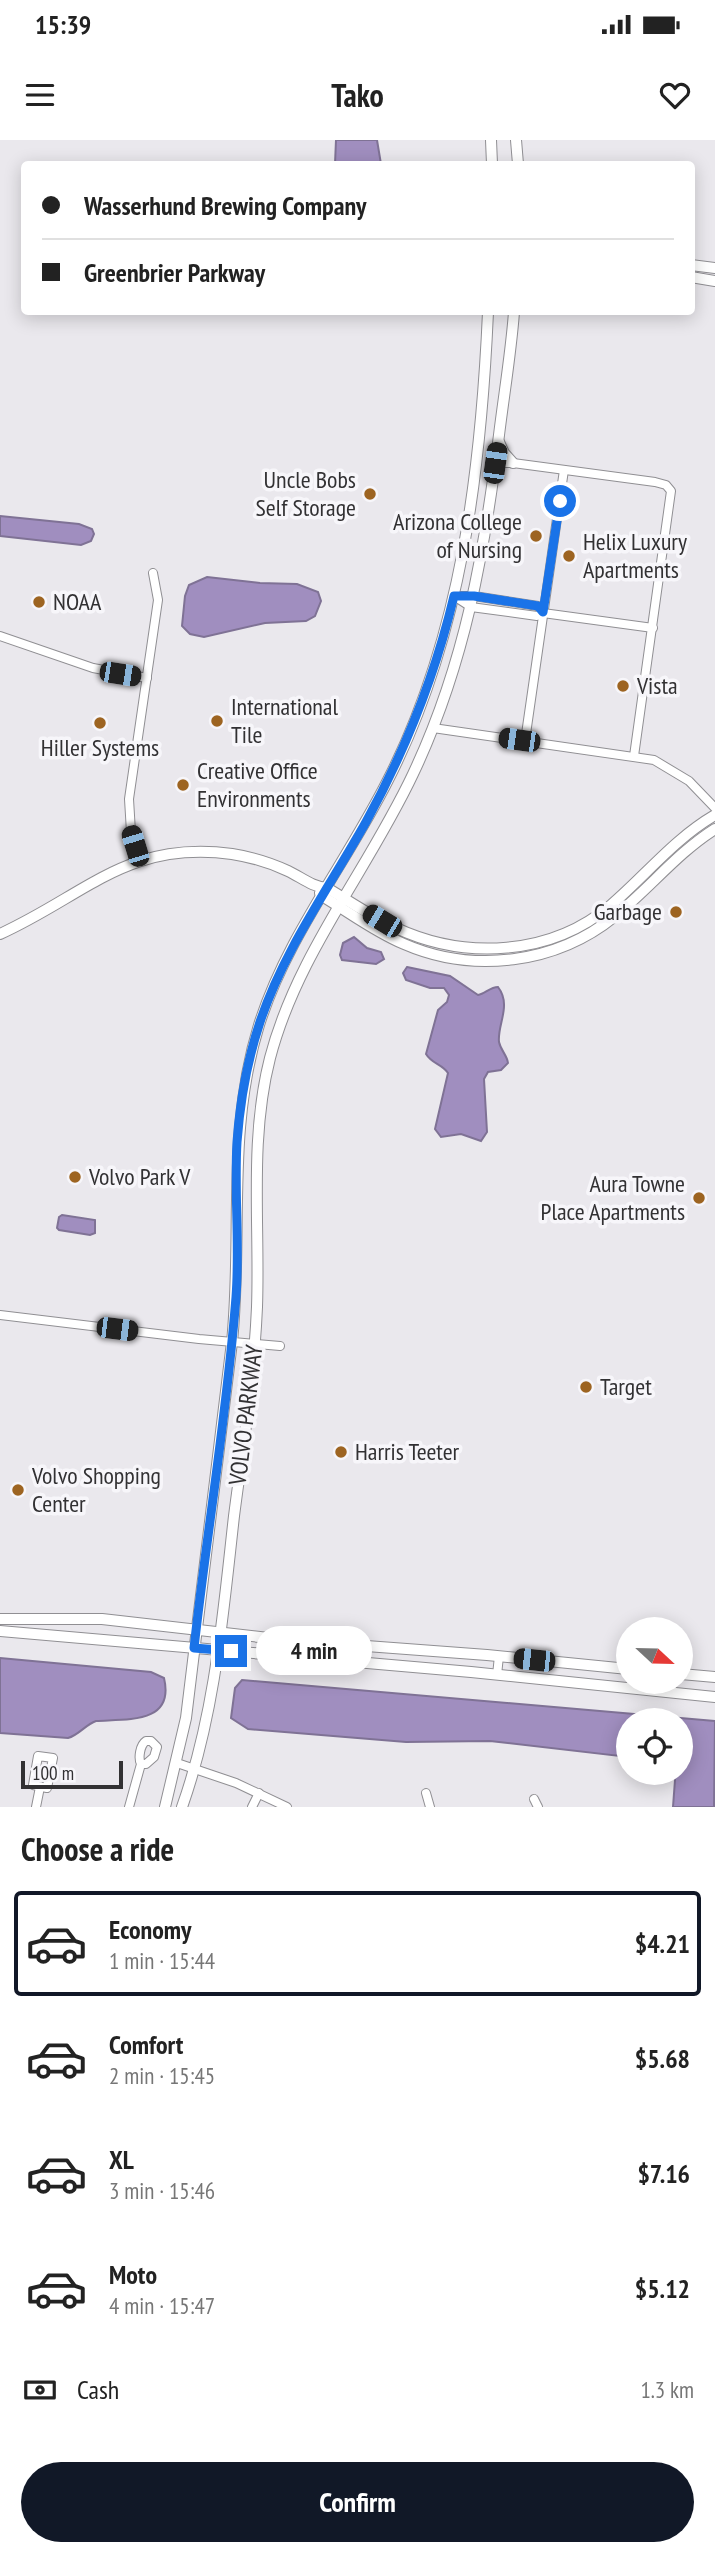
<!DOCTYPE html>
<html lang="en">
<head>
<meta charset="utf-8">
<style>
  :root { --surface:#fff; --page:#f2f2f2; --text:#222; --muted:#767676; --line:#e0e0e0; --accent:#111827 }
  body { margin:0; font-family:"PT Sans Narrow",sans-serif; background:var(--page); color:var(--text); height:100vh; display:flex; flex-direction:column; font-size:26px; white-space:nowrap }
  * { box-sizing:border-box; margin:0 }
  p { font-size:23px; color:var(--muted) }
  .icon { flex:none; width:38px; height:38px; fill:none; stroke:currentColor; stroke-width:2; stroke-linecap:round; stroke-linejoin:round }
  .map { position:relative; height:1667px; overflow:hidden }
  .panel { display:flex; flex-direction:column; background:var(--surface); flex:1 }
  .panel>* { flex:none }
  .guide { position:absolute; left:21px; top:21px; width:674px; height:154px; border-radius:7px; box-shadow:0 4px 18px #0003; display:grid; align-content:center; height:154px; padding:0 21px; background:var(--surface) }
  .needle { width:46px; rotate:112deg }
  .tools { position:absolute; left:616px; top:1477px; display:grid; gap:14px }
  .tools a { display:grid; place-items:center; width:77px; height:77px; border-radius:50%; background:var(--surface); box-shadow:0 4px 18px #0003; font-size:35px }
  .scale { position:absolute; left:21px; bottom:18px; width:102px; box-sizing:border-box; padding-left:7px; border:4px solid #323133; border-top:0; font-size:19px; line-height:24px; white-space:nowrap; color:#323133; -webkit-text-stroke:5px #f7f6fa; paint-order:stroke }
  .end { position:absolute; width:32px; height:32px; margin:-16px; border:9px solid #1a73e8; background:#fff; box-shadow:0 0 0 4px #fff }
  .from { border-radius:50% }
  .bubble { position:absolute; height:49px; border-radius:24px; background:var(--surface); box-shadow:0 4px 18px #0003; font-size:23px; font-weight:800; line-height:49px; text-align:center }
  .car { position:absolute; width:21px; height:42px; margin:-21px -10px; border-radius:9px; box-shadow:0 0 5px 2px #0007; background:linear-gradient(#222 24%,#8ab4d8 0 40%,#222 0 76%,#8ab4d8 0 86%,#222 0) }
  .guide b { display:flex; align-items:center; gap:24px; height:66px; font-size:26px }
  .guide b+b { border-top:2px solid var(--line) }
  .guide i { width:18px; height:18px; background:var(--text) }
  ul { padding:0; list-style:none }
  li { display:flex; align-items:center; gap:21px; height:105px; margin:0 14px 10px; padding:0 7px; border:4px solid transparent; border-radius:7px }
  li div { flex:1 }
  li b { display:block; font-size:26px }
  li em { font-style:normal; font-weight:800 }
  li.current { border-color:var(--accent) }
  li>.icon { width:63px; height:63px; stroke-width:1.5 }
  h2 { padding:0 21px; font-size:32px; line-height:84px }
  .pay { display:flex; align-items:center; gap:18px; height:77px; padding:0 21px; font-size:26px }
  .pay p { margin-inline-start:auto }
  .primary-button { display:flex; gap:14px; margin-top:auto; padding:14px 21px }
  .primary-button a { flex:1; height:80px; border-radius:42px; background:var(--accent); color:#fff; font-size:28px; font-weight:800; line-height:80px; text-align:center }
  .status { display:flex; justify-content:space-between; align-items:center; height:49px; padding:0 35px; background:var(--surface); direction:ltr }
  .status svg { height:19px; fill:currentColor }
  header { display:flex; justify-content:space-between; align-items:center; height:91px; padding:0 21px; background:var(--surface); font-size:32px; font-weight:800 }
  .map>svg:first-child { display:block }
</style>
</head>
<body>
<div class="status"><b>15:39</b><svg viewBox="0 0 49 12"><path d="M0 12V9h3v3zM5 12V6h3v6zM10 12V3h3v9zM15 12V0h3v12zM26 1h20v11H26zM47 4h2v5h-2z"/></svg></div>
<header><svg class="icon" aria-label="menu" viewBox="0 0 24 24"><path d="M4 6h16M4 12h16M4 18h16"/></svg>Tako<svg class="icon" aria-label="heart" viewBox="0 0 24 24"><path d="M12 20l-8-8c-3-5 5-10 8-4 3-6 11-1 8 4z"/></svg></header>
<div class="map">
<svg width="715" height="1667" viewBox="0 0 715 1667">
  <rect width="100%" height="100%" fill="#eae8ed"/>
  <g fill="#a08ebf" stroke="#7f7295" stroke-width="2">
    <polygon points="336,0 377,0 381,24 335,24"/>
    <polygon points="0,376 79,384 92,389 94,394 91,401 81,405 0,396"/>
    <polygon points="207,437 260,443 297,444 318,452 321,461 315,476 306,481 265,483 204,497 190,494 182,486 185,456 189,445"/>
    <polygon points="354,797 367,808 381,812 384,819 376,824 342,820 340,815 343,803"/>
    <path d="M407,827L450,836L478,855C485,854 490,847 498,847C512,865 497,885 499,902C501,911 507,915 508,923L501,930L488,932L484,939L487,992L481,1001L461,994L441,997L435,989L448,933C442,924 432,924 426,914L438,870L447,862L449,855L444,848H430L406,840L403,833Z"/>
    <polygon points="62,1075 95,1080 95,1093 90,1095 59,1090 57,1088 59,1077"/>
    <path d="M0,1518L151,1532L164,1538C175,1584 127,1579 96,1581C85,1585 79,1595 68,1598L0,1593Z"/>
    <polygon points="242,1540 715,1581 714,1667 673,1667 675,1640 670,1633 681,1633 681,1580 628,1580 628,1617 490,1601 406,1602 248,1589 231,1578 235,1548"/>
  </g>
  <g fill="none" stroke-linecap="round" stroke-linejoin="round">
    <g stroke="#908f93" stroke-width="10">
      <g id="street">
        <polyline points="495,323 513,323 655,342 666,345 671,351 634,616"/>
        <polyline points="454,456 471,467 537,476 543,473 653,488"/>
        <polyline points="455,456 474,456 538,466 543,473"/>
        <polyline points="0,496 93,528 147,538"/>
        <polyline points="433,588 654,620 689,641 715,668"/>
        <polyline points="525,601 564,330"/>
        <polyline points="140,720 131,692 129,659 158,460 153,433"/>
        <polyline points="0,1175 199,1199 280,1206"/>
        <polyline points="497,1535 499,1516"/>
        <polygon points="38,1616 53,1618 47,1648 33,1645"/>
        <polyline points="177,1623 236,1643 287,1667"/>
        <polyline points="426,1653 430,1667"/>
        <polyline points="534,1659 538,1667"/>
        <polyline points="36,1667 40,1647"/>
        <path d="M129,1667L141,1624C138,1618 140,1605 146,1601H151L157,1607L154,1617L146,1624H141"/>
        <polyline points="252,1667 259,1653"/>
      </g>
    </g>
    <g stroke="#908f93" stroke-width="12">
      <g id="secondary">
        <polyline points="491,0 492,24"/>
        <polyline points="516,0 518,24"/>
        <polyline points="691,125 715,128"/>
        <polyline points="691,137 715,141"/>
        <polyline points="499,302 504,313 513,323"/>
        <path d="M320,753L322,756C349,772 375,792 404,804C473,834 556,824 615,776C650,748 677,713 715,689"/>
        <path d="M0,794C86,755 127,700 232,714C251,717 271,723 288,731C301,737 312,747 327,748C349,761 372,777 396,788C465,820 551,816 611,765C646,735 674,699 715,675"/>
        <polyline points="0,1479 102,1479 286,1500 487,1515 628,1529"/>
        <polyline points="0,1491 471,1532 715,1557"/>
        <polyline points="681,1534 715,1537"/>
        <path d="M165,1667L186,1578L232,1202C243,1093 226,992 259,885C287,796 347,722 388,640C461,497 481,331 488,172"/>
        <path d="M182,1667C215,1574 223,1474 234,1376C243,1307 254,1237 257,1167C260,1084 249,1000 270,918C297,814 368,730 413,634C465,524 484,414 499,295C504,254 511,213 514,172"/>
      </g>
    </g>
    <use href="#street" stroke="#fff" stroke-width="8"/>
    <use href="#secondary" stroke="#fff" stroke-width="10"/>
  </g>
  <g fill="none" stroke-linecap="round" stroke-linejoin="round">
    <path stroke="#1a73e8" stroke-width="9" d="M231,1511L194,1508C207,1391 227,1274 236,1157C240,1105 234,1053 237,1002C240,961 247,921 260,882C284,810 329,748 366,682C405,611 435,536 454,456H474L538,466L543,472L560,361"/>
  </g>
  <g fill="#9d6421" stroke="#f7f6fa" stroke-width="2.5">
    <circle cx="370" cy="354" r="7"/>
    <circle cx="536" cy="396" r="7"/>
    <circle cx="569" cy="416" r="7"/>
    <circle cx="39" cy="462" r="7"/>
    <circle cx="623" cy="546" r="7"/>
    <circle cx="217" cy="581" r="7"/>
    <circle cx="100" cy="583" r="7"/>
    <circle cx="183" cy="645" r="7"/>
    <circle cx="676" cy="772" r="7"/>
    <circle cx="75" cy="1037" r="7"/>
    <circle cx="699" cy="1058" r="7"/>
    <circle cx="586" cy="1247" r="7"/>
    <circle cx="341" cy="1312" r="7"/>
    <circle cx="18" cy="1350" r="7"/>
  </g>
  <g text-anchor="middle" stroke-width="7" stroke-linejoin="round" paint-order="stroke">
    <g font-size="24" fill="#323133" stroke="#f7f6fa" text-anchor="start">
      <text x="356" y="348" text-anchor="end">Uncle Bobs<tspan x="356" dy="28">Self Storage</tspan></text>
      <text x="522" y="390" text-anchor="end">Arizona College<tspan x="522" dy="28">of Nursing</tspan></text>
      <text x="583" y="410">Helix Luxury<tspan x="583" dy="28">Apartments</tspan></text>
      <text x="53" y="470">NOAA</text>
      <text x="637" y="554">Vista</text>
      <text x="231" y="575">International<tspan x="231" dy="28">Tile</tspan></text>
      <text x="100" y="616" text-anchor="middle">Hiller Systems</text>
      <text x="197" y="639">Creative Office<tspan x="197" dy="28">Environments</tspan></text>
      <text x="662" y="780" text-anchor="end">Garbage</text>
      <text x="89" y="1045">Volvo Park V</text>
      <text x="685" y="1052" text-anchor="end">Aura Towne<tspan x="685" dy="28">Place Apartments</tspan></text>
      <text x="600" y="1255">Target</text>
      <text x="355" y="1320">Harris Teeter</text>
      <text x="32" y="1344">Volvo Shopping<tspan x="32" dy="28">Center</tspan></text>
    </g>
    <g font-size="24" fill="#323133" stroke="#f7f6fa">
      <text transform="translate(246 1275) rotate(-83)" y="8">VOLVO PARKWAY</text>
    </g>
  </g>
</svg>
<div class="tools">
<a><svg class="needle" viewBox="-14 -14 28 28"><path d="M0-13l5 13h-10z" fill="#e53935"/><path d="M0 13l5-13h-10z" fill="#767676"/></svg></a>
<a><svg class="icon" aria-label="locate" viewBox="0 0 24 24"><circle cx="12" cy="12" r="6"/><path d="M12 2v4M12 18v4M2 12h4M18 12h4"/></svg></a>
</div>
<div class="scale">100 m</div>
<i class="end from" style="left:560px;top:361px"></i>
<i class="end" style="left:231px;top:1511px"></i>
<div class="bubble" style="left:256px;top:1486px;width:116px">4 min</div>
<i class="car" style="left:495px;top:323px;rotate:8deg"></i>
<i class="car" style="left:120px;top:534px;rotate:99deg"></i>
<i class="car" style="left:519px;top:600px;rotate:278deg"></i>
<i class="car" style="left:135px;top:706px;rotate:343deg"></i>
<i class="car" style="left:382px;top:781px;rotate:301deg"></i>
<i class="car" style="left:117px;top:1189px;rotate:97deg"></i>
<i class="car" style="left:534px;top:1520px;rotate:276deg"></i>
<div class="guide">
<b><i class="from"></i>Wasserhund Brewing Company</b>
<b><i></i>Greenbrier Parkway</b>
</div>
</div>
<section class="panel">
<h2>Choose a ride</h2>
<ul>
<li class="current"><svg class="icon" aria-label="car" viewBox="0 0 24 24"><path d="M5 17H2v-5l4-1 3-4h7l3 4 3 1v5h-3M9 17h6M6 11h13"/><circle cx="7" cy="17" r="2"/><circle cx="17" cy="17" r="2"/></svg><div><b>Economy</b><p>1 min · 15:44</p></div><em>$4.21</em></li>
<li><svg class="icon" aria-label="car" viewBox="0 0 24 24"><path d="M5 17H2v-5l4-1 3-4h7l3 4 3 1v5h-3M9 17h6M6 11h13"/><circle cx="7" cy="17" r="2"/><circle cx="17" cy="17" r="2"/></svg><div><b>Comfort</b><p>2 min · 15:45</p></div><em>$5.68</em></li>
<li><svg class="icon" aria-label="car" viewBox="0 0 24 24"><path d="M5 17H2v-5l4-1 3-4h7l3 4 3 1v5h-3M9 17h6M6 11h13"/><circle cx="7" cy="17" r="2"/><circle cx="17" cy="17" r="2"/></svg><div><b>XL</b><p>3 min · 15:46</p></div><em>$7.16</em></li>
<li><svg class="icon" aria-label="car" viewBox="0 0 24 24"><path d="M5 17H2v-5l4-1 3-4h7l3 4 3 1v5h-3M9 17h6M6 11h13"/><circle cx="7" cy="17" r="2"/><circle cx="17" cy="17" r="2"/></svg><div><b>Moto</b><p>4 min · 15:47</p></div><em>$5.12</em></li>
</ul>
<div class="pay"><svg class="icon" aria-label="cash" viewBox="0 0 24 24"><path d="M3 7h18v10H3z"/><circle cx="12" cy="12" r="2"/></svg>Cash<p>1.3 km</p></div>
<div class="primary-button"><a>Confirm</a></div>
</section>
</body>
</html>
